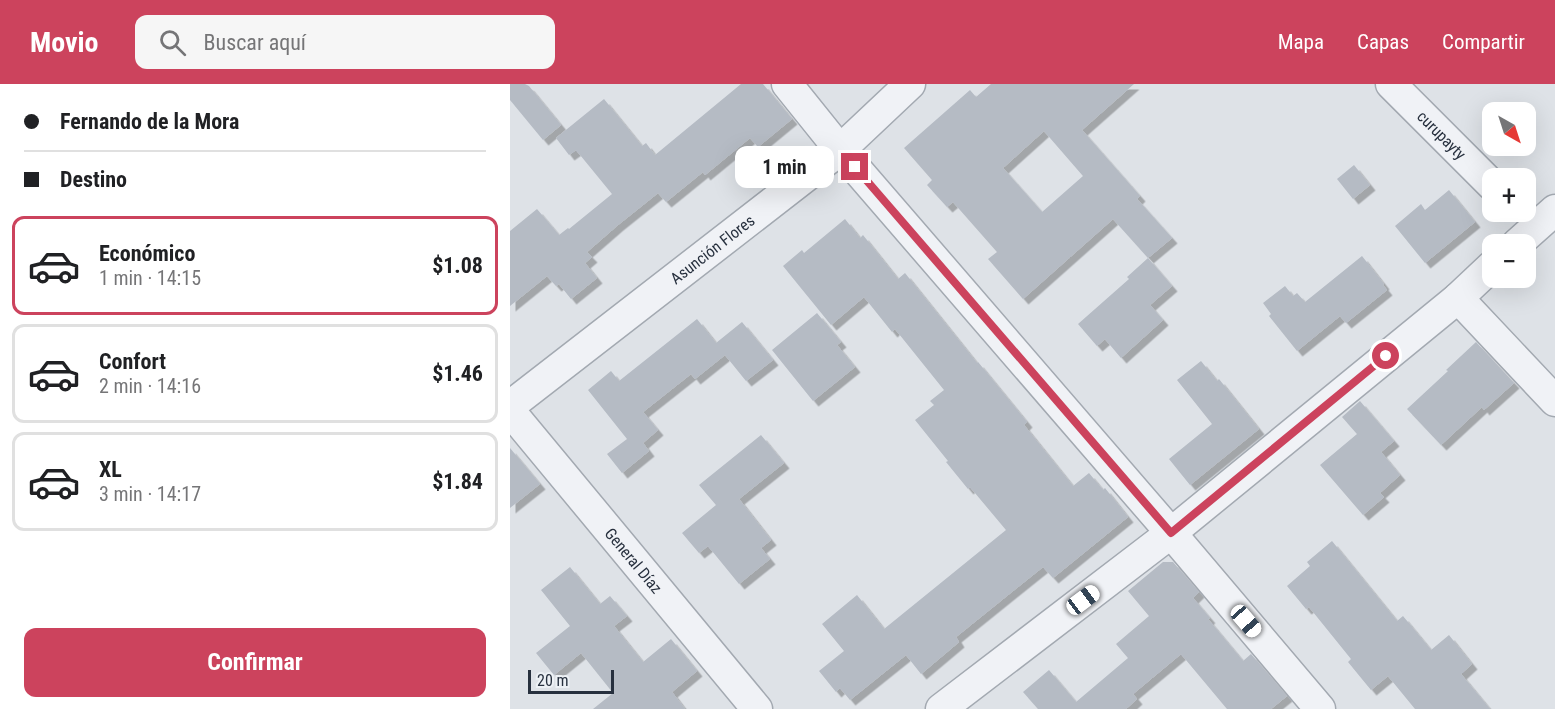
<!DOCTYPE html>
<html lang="es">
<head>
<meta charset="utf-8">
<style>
  :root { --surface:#fff; --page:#f6f6f6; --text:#202124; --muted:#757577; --line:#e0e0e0; --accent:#cc435d }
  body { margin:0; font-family:"Roboto Condensed",sans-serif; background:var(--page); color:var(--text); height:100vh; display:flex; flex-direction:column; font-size:22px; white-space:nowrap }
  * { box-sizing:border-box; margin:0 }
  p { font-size:20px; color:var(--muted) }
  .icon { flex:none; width:33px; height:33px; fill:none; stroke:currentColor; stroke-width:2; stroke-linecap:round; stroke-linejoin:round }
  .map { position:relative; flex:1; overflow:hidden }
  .details { display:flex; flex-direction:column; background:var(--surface); width:510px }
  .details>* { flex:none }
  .banner { display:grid; align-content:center; height:132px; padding:0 24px; background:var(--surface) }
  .needle { width:39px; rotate:141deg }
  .fabs { position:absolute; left:972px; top:18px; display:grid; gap:12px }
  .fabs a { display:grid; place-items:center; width:54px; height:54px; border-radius:12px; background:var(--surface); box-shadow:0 6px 24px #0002; font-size:30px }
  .scale { position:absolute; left:18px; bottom:15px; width:86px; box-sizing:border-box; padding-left:6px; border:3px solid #27303e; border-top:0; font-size:16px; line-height:21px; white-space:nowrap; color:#27303e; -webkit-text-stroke:4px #edf1f5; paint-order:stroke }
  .end { position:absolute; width:27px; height:27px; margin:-14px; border:8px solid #cc435d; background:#fff; box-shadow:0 0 0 3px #fff }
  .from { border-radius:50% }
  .bubble { position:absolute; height:42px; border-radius:12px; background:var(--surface); box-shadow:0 6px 24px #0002; font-size:20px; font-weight:700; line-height:42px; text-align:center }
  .car { position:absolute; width:18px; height:36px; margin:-18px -9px; border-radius:8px; box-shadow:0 0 4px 2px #0007; background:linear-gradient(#fff 24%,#345 0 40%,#fff 0 76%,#345 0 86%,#fff 0) }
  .banner b { display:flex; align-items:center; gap:21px; height:57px; font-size:22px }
  .banner b+b { border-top:2px solid var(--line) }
  .banner i { width:15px; height:15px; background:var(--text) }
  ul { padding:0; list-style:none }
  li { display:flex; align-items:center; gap:18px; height:99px; margin:0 12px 9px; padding:0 12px; border:3px solid var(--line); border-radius:12px }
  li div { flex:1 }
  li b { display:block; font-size:22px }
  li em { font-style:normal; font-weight:700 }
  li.on { border-color:var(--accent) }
  li>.icon { width:54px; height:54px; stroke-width:1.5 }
  .primary-button { display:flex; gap:12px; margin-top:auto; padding:12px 24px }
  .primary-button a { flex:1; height:69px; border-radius:12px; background:var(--accent); color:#fff; font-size:24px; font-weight:700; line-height:69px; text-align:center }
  header { display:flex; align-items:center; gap:36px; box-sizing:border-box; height:84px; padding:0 30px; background:var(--accent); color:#fff }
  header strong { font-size:28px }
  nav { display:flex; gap:33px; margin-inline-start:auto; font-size:21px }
  .search { width:420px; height:54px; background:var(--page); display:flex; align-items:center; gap:15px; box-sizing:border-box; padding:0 21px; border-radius:12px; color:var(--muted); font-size:22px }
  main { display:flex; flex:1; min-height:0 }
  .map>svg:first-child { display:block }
</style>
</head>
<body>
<header>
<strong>Movio</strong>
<div class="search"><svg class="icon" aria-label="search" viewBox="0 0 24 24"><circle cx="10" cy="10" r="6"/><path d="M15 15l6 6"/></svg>Buscar aquí</div>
<nav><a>Mapa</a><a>Capas</a><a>Compartir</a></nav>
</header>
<main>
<section class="details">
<div class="banner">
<b><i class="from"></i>Fernando de la Mora</b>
<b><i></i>Destino</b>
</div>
<ul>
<li class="on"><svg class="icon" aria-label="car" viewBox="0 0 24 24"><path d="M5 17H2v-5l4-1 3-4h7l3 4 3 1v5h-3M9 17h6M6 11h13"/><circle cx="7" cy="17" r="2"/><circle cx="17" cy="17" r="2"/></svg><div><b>Económico</b><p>1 min · 14:15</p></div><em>$1.08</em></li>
<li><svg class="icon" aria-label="car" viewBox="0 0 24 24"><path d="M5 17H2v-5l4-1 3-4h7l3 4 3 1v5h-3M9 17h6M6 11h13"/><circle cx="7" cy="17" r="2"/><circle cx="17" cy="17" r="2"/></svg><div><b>Confort</b><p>2 min · 14:16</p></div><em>$1.46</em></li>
<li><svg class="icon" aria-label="car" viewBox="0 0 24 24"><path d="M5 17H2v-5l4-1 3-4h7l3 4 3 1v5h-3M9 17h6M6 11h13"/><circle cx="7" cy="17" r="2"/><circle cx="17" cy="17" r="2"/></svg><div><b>XL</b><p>3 min · 14:17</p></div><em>$1.84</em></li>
</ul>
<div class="primary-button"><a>Confirmar</a></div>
</section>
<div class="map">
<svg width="1045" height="625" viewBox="0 0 1045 625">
  <defs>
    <filter id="shadow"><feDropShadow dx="5.5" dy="5.5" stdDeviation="0" flood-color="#0004"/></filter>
  </defs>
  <rect width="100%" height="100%" fill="#dee2e7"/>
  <g fill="#b5bbc4" fill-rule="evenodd" filter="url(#shadow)">
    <polygon points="0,0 15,0 19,2 51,41 33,56 0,16"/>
    <polygon points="231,0 253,0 282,35 248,63 240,54 195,91 193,88 156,118 148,109 108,141 77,168 82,173 75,179 87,194 61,215 49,200 46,202 37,192 0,222 0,147 27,125 49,151 58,144 59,145 102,110 66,66 59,71 46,54 94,15 132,62 136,59 145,71"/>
    <path d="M481,0H624L572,46L630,112L627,115L662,154L638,174L603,135L513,215L478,175L487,168L443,118L437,123L417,101L422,96L394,64L460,6L466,13ZM534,47L573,92L532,128L493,84Z"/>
    <polygon points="844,81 860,101 843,115 827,95"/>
    <polygon points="939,106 965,138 915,179 885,142 911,120 915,126"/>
    <polygon points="335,135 350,154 353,151 388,195 395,189 467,279 468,278 517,338 514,341 563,402 579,389 593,406 595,404 618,433 543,494 533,483 446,553 449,558 411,590 396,571 340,616 330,604 326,608 309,587 334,567 312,540 347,511 374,545 496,446 460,403 458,405 436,378 438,377 405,336 424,321 420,317 434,306 385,245 382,248 354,213 321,241 273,182 292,166 294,169"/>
    <polygon points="852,172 874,200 873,201 877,206 836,239 830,232 787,267 759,232 761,230 753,219 775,202 783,212 787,209 795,218"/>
    <polygon points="638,174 662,202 640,221 653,236 611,274 595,255 587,262 568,240 619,195 617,193"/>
    <polygon points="307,229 331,258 327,261 345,283 303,317 262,266"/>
    <polygon points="187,235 206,259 232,238 263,276 236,297 215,271 185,295 181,290 133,328 148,346 133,359 139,367 112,389 97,370 117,355 78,306 101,287 109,297"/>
    <polygon points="966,258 1004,299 974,326 972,323 931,361 897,325 938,287 936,286"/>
    <polygon points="691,277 707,297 709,295 749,345 680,401 659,375 702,340 667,296"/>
    <polygon points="850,317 884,357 871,368 890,391 870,409 874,413 853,431 810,381 847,350 832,333"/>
    <polygon points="251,351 274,379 229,415 261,456 251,464 260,475 229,500 198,462 189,469 172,449 206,421 189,401"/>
    <polygon points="0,364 30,400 0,424"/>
    <polygon points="822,457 887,537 893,532 921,566 939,551 962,580 951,590 980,625 905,625 878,592 861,606 838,578 841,575 799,523 796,525 777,502 800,482 797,478"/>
    <polygon points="653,478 663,478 689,508 683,514 700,534 698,535 733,577 741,570 777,612 761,625 717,625 671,570 623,610 627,615 616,625 528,625 513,608 539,586 566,618 618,574 606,560 639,532 618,507"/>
    <polygon points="60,483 90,520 100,512 117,532 104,542 133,578 161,555 187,587 162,608 175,625 83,625 103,609 71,569 44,591 26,569 60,542 31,506"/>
  </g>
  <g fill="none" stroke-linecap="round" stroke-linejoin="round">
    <g stroke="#a3a9b1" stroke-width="33">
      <g id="minor">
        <polyline points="277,0 330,66 661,449 810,625"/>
        <path id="s1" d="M881,0L982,101"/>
        <polyline points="1007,160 1045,126"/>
        <polyline points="948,214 1045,317"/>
        <path id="s2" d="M0,322L330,66L400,0"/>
        <path id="s3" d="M0,327L247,625"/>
        <polyline points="431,625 661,449 948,214 982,182"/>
      </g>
    </g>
    <use href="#minor" stroke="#f0f2f6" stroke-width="30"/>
  </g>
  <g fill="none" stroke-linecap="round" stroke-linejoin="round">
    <polyline stroke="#cc435d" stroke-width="8" points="345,83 661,449 876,272"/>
  </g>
  <g text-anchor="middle" stroke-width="5" stroke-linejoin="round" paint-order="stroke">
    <g font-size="16" fill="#27303e" stroke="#edf1f5">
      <text dy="6" stroke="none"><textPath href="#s1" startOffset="72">curupayty</textPath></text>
      <text dy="6" stroke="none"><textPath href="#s2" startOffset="256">Asunción Flores</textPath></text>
      <text dy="6" stroke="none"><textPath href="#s3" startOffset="194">General Díaz</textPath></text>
    </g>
  </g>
</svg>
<div class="fabs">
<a><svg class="needle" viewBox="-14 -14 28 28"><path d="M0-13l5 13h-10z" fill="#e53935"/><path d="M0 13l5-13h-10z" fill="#757577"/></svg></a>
<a>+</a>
<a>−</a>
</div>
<div class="scale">20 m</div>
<i class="end from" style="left:876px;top:272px"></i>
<i class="end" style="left:345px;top:83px"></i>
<div class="bubble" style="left:225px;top:62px;width:99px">1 min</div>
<i class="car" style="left:573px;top:516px;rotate:53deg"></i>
<i class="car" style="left:736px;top:537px;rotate:139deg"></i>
</div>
</main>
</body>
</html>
